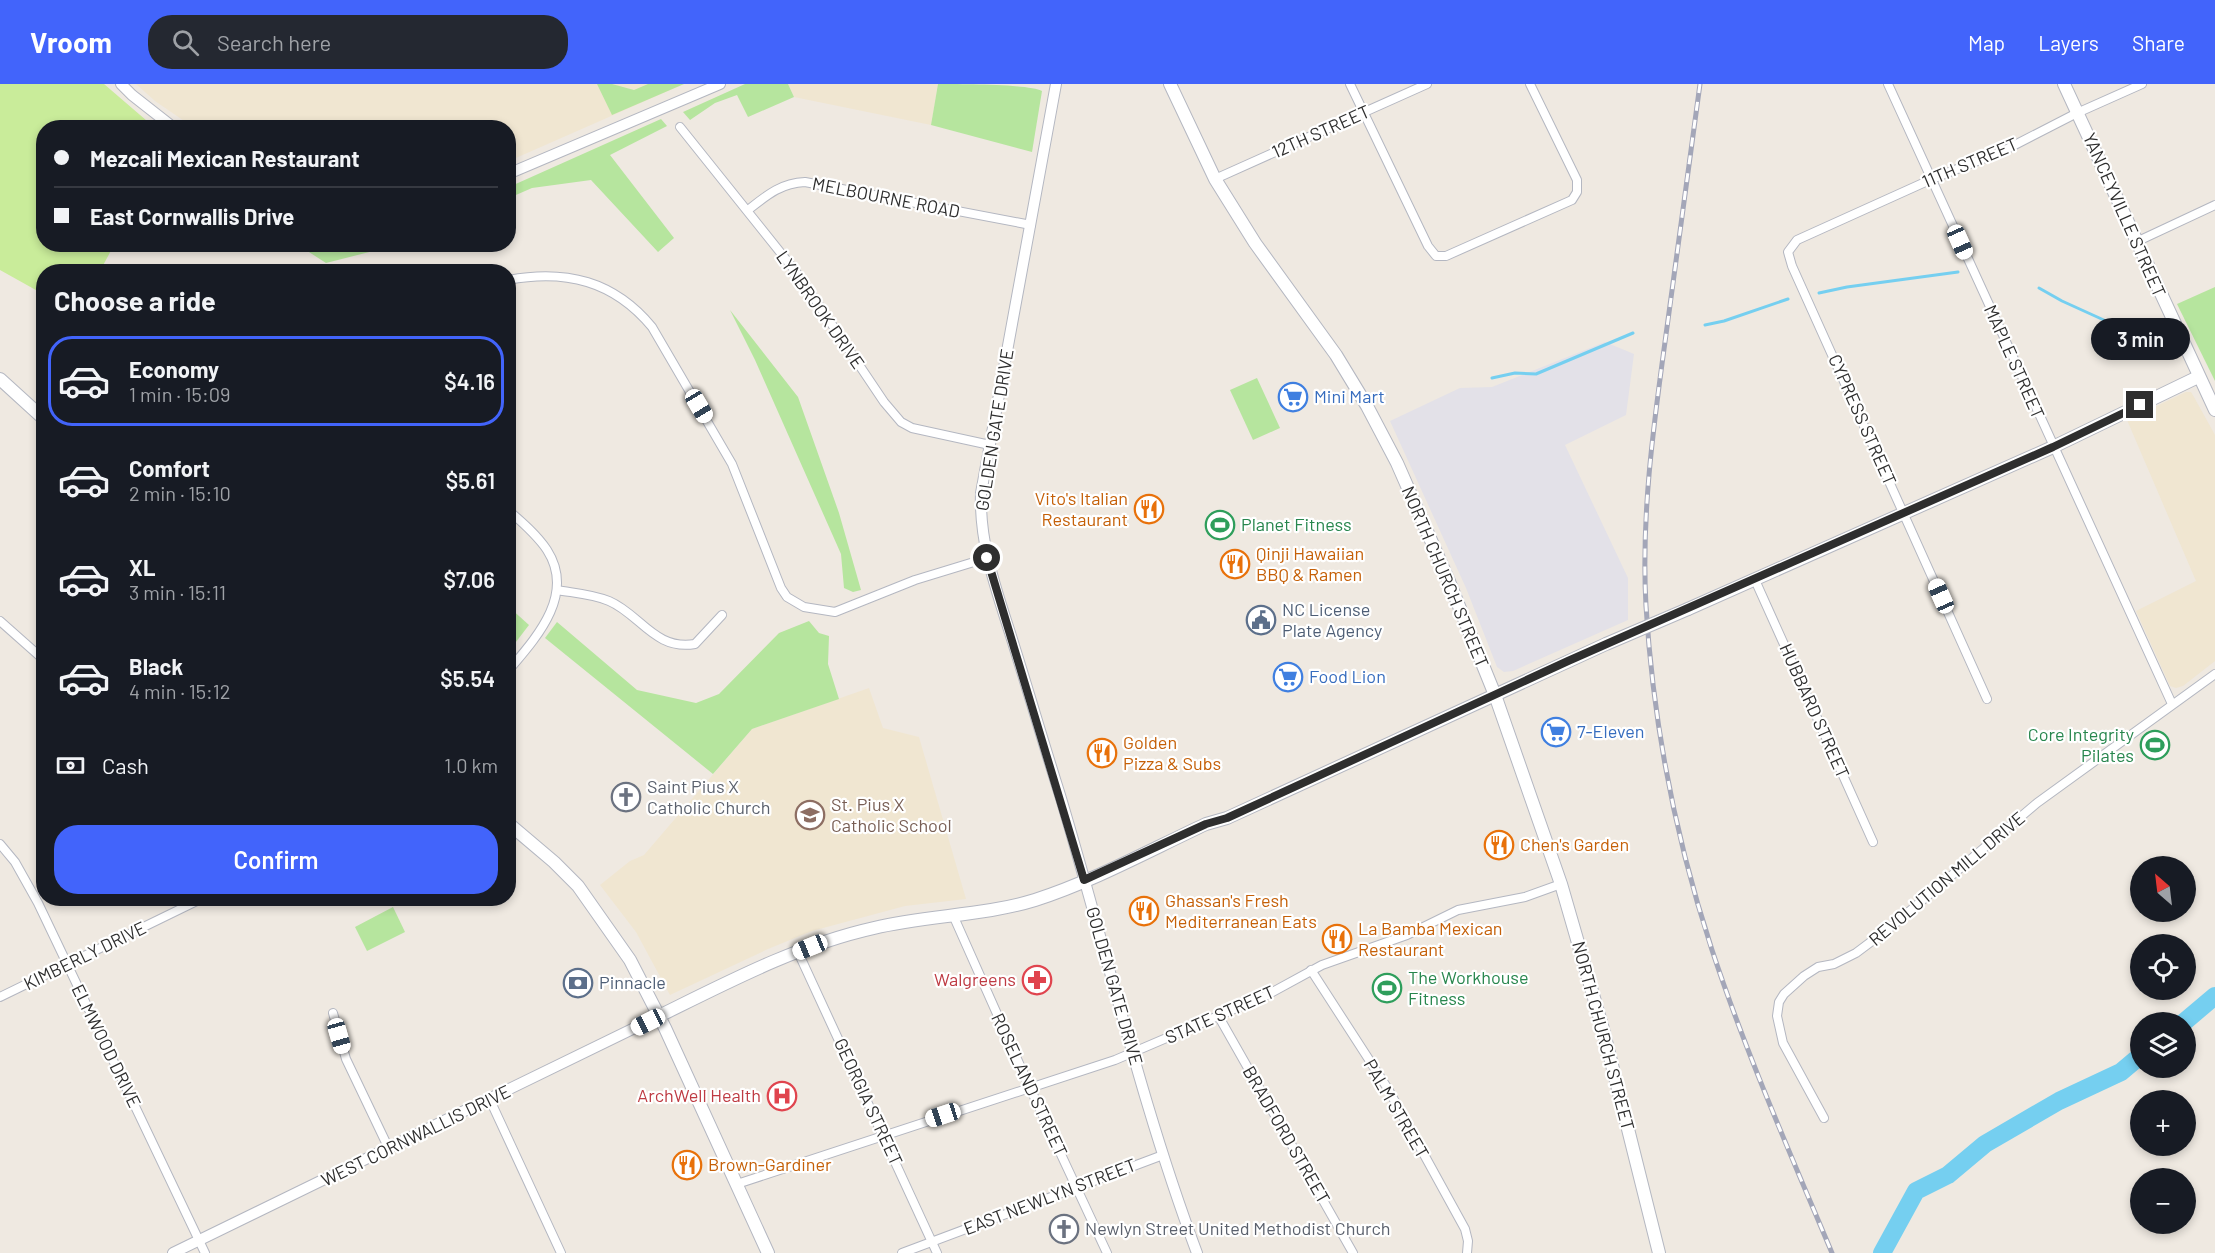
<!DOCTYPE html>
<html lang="en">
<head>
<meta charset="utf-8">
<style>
  :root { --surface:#171b24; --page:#242831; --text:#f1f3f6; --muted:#9ea1a6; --line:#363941; --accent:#4264fb }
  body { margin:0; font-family:Barlow,sans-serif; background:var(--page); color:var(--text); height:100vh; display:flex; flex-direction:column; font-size:22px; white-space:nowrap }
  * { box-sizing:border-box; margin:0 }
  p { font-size:20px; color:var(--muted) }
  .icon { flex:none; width:33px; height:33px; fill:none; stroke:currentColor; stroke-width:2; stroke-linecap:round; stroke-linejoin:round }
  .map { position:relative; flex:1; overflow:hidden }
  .sheet { position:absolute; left:36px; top:180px; width:480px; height:642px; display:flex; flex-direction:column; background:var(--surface); border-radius:24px; box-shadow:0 3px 9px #0003 }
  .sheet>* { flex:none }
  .hud { position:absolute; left:36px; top:36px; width:480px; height:132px; border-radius:24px; box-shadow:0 3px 9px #0003; display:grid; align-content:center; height:132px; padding:0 18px; background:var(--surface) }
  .needle { width:39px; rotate:332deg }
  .fabs { position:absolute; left:2130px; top:772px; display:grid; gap:12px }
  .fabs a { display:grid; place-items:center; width:66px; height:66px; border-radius:50%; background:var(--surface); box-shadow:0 3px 9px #0003; font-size:30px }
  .end { position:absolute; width:27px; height:27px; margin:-14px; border:8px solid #2e2e2e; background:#fff; box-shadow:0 0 0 3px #fff }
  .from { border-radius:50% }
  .bubble { position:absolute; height:42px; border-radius:21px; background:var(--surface); box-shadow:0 3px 9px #0003; font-size:20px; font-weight:600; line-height:42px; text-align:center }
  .car { position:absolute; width:18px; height:36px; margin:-18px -9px; border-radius:8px; box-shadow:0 0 4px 2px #0007; background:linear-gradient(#fff 24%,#345 0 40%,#fff 0 76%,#345 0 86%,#fff 0) }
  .hud b { display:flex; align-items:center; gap:21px; height:57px; font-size:22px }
  .hud b+b { border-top:2px solid var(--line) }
  .hud i { width:15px; height:15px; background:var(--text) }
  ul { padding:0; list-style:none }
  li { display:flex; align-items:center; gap:18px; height:90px; margin:0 12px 9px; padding:0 6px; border:3px solid transparent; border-radius:24px }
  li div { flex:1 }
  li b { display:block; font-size:22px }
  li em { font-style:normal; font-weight:600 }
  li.current { border-color:var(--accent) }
  li>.icon { width:54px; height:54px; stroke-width:1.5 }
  h2 { padding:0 18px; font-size:27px; line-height:72px }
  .pay { display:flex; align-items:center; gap:15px; height:66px; padding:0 18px; font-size:22px }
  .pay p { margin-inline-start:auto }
  .primary-button { display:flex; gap:12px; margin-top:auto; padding:12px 18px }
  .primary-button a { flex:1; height:69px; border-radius:24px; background:var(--accent); color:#fff; font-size:24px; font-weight:600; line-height:69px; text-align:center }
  header { display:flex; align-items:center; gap:36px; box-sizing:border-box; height:84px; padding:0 30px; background:var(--accent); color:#fff }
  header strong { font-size:28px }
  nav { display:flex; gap:33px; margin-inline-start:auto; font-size:21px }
  .search { width:420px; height:54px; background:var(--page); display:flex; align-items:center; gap:15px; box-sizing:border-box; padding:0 21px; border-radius:24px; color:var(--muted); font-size:22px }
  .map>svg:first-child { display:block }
</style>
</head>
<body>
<header>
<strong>Vroom</strong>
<div class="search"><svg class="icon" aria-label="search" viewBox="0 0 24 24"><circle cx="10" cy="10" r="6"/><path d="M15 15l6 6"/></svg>Search here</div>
<nav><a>Map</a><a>Layers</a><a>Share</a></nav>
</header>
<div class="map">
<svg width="2215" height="1169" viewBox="0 0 2215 1169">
  <rect width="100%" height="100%" fill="#efe9e1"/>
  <polygon fill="#e3e1e8" points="1605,258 1634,270 1626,331 1565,361 1628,494 1628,536 1513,587 1504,588 1497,583 1466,504 1390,337 1460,304 1492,303"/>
  <g fill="#f0e6d1">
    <polygon points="136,0 684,0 509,77 508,44 193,43 155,17"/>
    <polygon points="788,0 938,0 931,41 794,13"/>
    <polygon points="2186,308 2191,308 2194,313 2215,351 2215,577 2183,602 2176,604 2170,602 2136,527 2196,497 2127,336"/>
    <polygon points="869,604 883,644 919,653 966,815 905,822 812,847 768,865 670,911 636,848 600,801 630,777 644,771 752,645"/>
  </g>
  <g fill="#b6e59e">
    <polygon points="597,0 612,0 634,6 648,0 684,0 612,31"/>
    <polygon points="745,0 788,0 794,13 748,33 737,11 715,19 690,36 683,28"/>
    <path d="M938,0C958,0 1030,0 1042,7L1032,68L931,41Z"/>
    <polygon points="661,35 667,42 610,71 674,154 658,168 591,96 532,104 509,114 509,103"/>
    <polygon points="298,161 397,161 326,179"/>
    <polygon points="2215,203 2215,297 2177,220"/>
    <polygon points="730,226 798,313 839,429 861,506 853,508 844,504 841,470 755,276"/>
    <polygon points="1257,294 1280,344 1253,356 1230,306"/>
    <polygon points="509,523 529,541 509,567"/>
    <polygon points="809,537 819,549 829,552 828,580 839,615 752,645 713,690 545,554 557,538 637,606 696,619 719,610 779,549"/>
    <polygon points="393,823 405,848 367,867 355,843"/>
  </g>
  <polygon fill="#c9ec9a" points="0,0 104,0 154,43 44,44 44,160 114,161 100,187 44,188 43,210 0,186"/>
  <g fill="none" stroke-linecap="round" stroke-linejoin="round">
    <g stroke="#75cff0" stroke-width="3">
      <polyline points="2039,204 2062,217 2161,262"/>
      <polyline points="1819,209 1847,203 1958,188"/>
      <polyline points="1705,241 1724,237 1788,215"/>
      <polyline points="1492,294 1515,289 1536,290 1633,249"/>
    </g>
    <g stroke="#75cff0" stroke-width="18">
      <polyline points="2183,939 2215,912"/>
      <polyline points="1882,1169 1916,1107 1948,1091 1985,1060 2059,1017 2121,988 2140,972"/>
    </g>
    <g stroke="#b4b7c1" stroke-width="10">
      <g id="minor">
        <polyline points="1350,0 1428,162 1436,172 1446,172 1572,116 1577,108 1577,96 1530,0"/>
        <polyline points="1888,0 2172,620"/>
        <polyline points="680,43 800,193 884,318 901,338 912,344 990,361"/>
        <polyline points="1215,95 1427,0"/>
        <path d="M748,126C767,111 781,99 805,98L1031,141"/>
        <polyline points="2136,158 2215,121"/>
        <path d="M508,196C566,185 614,197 652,243L732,380L781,504L787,513L804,523L835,528L915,496L987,474"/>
        <path d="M508,426C522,438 537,451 547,466C576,511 536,554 508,587"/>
        <polyline points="1755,496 1873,758"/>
        <path d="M557,506C574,509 593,510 609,517C640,530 655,567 695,560L722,531"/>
        <polyline points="0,537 44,576"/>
        <polyline points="1987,615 1792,182 1788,168 1797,156 1932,95 2005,66 2077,29 2142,0"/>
        <polyline points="0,760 15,778 38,819 205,1169"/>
        <polyline points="953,831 1030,1004 1107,1169"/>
        <polyline points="798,868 937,1169"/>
        <polyline points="1311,886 1388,1005 1465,1145 1468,1157 1467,1169"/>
        <polyline points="0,913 203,814"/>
        <polyline points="333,929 346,975 389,1065"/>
        <polyline points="1219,933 1353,1169"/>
        <polyline points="490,1016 561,1169"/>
        <polyline points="1824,1034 1783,959 1777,932 1779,918 1784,910 1804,892 1818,883 1834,880 1856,869 1892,842 2037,719 2215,590"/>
        <polyline points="737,1100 1115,976 1267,911 1322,881 1407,851 1458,826 1525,813 1561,800"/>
        <polyline points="902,1169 1163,1071"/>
      </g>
    </g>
    <g stroke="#b4b7c1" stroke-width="12">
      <g id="tertiary">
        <polyline points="121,0 132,11 174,44"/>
        <path d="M1056,0L981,409C979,465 1000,515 1016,568C1031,616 1045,664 1060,711C1106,864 1141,1020 1197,1169"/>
        <polyline points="508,90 720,0"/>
        <polyline points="173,1169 659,932"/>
      </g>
    </g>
    <g stroke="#b4b7c1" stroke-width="14">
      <g id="secondary">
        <polyline points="1170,0 1215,95 1255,159 1336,271 1367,322 1397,379 1448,495 1495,611 1561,800 1603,945 1659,1169"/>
        <polyline points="2064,0 2215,326"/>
        <polyline points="0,295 44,335"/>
        <polyline points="1688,525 2053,363 2198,293"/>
        <polyline points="508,739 554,778 578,802 630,876 665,944 768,1169"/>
        <path d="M659,932C728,898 798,861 874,844C927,831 983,832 1035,816C1094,797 1150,766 1206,740L1227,734L1606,560"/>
      </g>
    </g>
    <use href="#minor" stroke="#fff" stroke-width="8"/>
    <use href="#tertiary" stroke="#fff" stroke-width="10"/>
    <use href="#secondary" stroke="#fff" stroke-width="12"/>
    <g stroke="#a3a6b8" stroke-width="5">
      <path id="rail" d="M1700,0C1688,86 1677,172 1665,258C1653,345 1641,434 1646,522C1653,638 1676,756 1712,866C1746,969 1790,1069 1832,1169"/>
    </g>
    <use href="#rail" stroke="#fff" stroke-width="3" stroke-dasharray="9" stroke-linecap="butt"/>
    <g stroke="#b4b7c1" stroke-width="14" stroke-linecap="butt">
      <polyline id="secondary-bridge" points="1606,560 1688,525"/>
    </g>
    <use href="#secondary-bridge" stroke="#fff" stroke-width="12"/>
  </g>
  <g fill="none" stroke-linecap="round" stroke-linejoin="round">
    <polyline stroke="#2e2e2e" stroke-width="8" points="987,474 1084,796 1206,740 1227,734 1568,577 2053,363 2140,321"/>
  </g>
  <defs>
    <g id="supermarket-ring" transform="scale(1.5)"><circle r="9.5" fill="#fff" stroke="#3f7fe0" stroke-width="1.5"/><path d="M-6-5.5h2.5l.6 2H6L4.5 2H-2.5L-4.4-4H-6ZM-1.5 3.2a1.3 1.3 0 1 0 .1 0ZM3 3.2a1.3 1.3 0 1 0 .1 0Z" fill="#3f7fe0"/></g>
    <g id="restaurant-ring" transform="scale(1.5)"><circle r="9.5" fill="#fff" stroke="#e8710a" stroke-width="1.5"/><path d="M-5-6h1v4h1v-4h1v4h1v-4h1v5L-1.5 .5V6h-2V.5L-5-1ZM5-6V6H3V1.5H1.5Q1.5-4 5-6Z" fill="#e8710a"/></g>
    <g id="stadium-ring" transform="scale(1.5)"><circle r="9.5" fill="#fff" stroke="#2e9e5b" stroke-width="1.5"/><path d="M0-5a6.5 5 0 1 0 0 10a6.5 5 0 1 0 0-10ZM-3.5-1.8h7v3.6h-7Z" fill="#2e9e5b"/></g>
    <g id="civic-ring" transform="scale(1.5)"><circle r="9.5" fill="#fff" stroke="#5c6f8a" stroke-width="1.5"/><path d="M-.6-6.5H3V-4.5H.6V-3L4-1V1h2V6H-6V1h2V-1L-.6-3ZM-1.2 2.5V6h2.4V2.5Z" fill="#5c6f8a"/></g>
    <g id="church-ring" transform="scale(1.5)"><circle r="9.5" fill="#fff" stroke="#6b7280" stroke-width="1.5"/><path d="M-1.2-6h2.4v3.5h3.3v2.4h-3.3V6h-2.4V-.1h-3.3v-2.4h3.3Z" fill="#6b7280"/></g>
    <g id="school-ring" transform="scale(1.5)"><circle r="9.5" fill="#fff" stroke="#8d6e63" stroke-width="1.5"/><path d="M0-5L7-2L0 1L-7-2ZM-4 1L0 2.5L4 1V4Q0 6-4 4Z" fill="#8d6e63"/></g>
    <g id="pharmacy-ring" transform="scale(1.5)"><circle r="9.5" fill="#fff" stroke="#e0444e" stroke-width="1.5"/><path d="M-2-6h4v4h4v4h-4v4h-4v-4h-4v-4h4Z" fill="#e0444e"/></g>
    <g id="bank-ring" transform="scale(1.5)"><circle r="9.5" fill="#fff" stroke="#5c6f8a" stroke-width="1.5"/><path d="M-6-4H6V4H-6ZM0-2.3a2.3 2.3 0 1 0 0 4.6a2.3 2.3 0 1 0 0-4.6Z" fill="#5c6f8a"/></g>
    <g id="hospital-ring" transform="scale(1.5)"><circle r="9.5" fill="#fff" stroke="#e0444e" stroke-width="1.5"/><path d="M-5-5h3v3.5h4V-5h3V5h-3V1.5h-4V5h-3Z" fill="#e0444e"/></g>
  </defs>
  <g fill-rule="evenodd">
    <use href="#supermarket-ring" x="1293" y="313"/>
    <use href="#restaurant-ring" x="1149" y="425"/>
    <use href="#stadium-ring" x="1220" y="441"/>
    <use href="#restaurant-ring" x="1235" y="480"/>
    <use href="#civic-ring" x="1261" y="536"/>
    <use href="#supermarket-ring" x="1288" y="593"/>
    <use href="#supermarket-ring" x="1556" y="648"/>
    <use href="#stadium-ring" x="2155" y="661"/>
    <use href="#restaurant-ring" x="1102" y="669"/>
    <use href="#church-ring" x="626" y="713"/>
    <use href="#school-ring" x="810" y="731"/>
    <use href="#restaurant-ring" x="1499" y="761"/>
    <use href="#restaurant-ring" x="1144" y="827"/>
    <use href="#restaurant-ring" x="1337" y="855"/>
    <use href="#pharmacy-ring" x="1037" y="896"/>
    <use href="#bank-ring" x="578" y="899"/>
    <use href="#stadium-ring" x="1387" y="904"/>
    <use href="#hospital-ring" x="782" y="1012"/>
    <use href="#restaurant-ring" x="687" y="1081"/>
    <use href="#church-ring" x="1064" y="1145"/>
  </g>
  <g text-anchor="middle" stroke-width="4.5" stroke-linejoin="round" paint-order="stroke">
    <g font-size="18" fill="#2e2e2e" stroke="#fff">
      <text transform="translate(1321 48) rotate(-24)" y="6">12TH STREET</text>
      <text transform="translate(1970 79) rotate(-23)" y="6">11TH STREET</text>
      <text transform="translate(886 114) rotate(11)" y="6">MELBOURNE ROAD</text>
      <text transform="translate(2124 131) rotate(66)" y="6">YANCEYVILLE STREET</text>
      <text transform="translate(820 226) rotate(55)" y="6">LYNBROOK DRIVE</text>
      <text transform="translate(2014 278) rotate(66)" y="6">MAPLE STREET</text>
      <text transform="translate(1862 336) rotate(66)" y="6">CYPRESS STREET</text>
      <text transform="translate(995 346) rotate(-81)" y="6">GOLDEN GATE DRIVE</text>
      <text transform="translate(1445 493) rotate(67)" y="6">NORTH CHURCH STREET</text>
      <text transform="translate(1814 627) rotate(66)" y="6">HUBBARD STREET</text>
      <text transform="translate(1947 795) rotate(-40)" y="6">REVOLUTION MILL DRIVE</text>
      <text transform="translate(85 872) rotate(-26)" y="6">KIMBERLY DRIVE</text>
      <text transform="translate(1114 902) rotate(74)" y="6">GOLDEN GATE DRIVE</text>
      <text transform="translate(1220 931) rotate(-24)" y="6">STATE STREET</text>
      <text transform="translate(1603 952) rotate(75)" y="6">NORTH CHURCH STREET</text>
      <text transform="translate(106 962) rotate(64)" y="6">ELMWOOD DRIVE</text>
      <text transform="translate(1029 1001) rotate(65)" y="6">ROSELAND STREET</text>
      <text transform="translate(868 1018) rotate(65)" y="6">GEORGIA STREET</text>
      <text transform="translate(1396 1025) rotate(60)" y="6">PALM STREET</text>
      <text transform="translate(1286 1051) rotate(60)" y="6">BRADFORD STREET</text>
      <text transform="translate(416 1052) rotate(-26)" y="6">WEST CORNWALLIS DRIVE</text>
      <text transform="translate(1050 1113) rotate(-21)" y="6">EAST NEWLYN STREET</text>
    </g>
    <g font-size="18" fill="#366cbe" stroke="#fff" text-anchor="start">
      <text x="1314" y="319">Mini Mart</text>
      <text x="1309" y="599">Food Lion</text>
      <text x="1577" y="654">7-Eleven</text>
    </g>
    <g font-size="18" fill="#c56008" stroke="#fff" text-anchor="start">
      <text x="1128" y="421" text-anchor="end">Vito's Italian<tspan x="1128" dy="21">Restaurant</tspan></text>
      <text x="1256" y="476">Qinji Hawaiian<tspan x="1256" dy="21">BBQ &amp; Ramen</tspan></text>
      <text x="1123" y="665">Golden<tspan x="1123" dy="21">Pizza &amp; Subs</tspan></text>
      <text x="1520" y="767">Chen's Garden</text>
      <text x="1165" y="823">Ghassan's Fresh<tspan x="1165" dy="21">Mediterranean Eats</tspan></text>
      <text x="1358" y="851">La Bamba Mexican<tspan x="1358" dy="21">Restaurant</tspan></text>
      <text x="708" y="1087">Brown-Gardiner</text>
    </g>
    <g font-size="18" fill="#27864d" stroke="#fff" text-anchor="start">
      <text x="1241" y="447">Planet Fitness</text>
      <text x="2134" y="657" text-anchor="end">Core Integrity<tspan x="2134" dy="21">Pilates</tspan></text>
      <text x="1408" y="900">The Workhouse<tspan x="1408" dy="21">Fitness</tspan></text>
    </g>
    <g font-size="18" fill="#4e5e75" stroke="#fff" text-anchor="start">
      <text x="1282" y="532">NC License<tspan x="1282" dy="21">Plate Agency</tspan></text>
      <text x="599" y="905">Pinnacle</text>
    </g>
    <g font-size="18" fill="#5b616d" stroke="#fff" text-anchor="start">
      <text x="647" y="709">Saint Pius X<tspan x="647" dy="21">Catholic Church</tspan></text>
      <text x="1085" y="1151">Newlyn Street United Methodist Church</text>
    </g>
    <g font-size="18" fill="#785e54" stroke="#fff" text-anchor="start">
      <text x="831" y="727">St. Pius X<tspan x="831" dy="21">Catholic School</tspan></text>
    </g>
    <g font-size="18" fill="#be3a42" stroke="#fff" text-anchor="end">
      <text x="1016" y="902">Walgreens</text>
      <text x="761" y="1018">ArchWell Health</text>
    </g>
  </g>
</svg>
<div class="fabs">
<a><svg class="needle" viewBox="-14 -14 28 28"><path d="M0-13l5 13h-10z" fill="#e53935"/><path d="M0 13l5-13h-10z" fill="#9ea1a6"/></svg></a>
<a><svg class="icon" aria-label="locate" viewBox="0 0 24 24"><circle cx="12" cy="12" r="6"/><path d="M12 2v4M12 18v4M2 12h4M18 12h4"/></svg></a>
<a><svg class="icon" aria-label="layers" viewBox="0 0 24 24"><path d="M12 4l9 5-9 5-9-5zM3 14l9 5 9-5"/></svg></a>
<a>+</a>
<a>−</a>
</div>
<i class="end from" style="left:987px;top:474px"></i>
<i class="end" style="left:2140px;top:321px"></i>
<div class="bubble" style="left:2091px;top:234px;width:99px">3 min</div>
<i class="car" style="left:1960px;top:158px;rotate:156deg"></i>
<i class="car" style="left:699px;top:322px;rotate:149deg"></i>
<i class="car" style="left:1941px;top:512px;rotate:336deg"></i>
<i class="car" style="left:810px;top:863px;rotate:248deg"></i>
<i class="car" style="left:648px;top:938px;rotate:243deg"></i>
<i class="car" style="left:339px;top:952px;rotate:164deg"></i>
<i class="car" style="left:943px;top:1031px;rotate:252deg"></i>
<div class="hud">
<b><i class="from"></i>Mezcali Mexican Restaurant</b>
<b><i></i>East Cornwallis Drive</b>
</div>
<section class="sheet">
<h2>Choose a ride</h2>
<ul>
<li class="current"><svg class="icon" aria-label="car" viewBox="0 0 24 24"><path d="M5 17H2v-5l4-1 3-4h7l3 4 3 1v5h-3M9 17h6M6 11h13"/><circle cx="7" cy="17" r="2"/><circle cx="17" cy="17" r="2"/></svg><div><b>Economy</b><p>1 min · 15:09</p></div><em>$4.16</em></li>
<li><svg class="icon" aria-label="car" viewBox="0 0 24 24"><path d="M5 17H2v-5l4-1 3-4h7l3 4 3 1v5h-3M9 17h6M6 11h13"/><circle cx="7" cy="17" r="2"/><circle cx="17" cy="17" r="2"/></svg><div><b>Comfort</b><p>2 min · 15:10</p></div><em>$5.61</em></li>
<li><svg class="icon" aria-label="car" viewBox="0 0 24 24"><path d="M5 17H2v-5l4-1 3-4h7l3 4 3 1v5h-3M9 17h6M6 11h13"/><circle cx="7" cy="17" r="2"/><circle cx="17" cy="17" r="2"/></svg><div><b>XL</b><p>3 min · 15:11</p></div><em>$7.06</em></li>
<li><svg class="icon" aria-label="car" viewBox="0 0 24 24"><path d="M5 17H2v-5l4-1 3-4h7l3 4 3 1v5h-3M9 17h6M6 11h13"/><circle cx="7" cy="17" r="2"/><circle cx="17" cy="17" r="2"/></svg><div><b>Black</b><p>4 min · 15:12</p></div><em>$5.54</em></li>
</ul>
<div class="pay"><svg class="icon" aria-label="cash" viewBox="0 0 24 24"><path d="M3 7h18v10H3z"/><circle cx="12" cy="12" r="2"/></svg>Cash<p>1.0 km</p></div>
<div class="primary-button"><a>Confirm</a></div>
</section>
</div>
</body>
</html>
